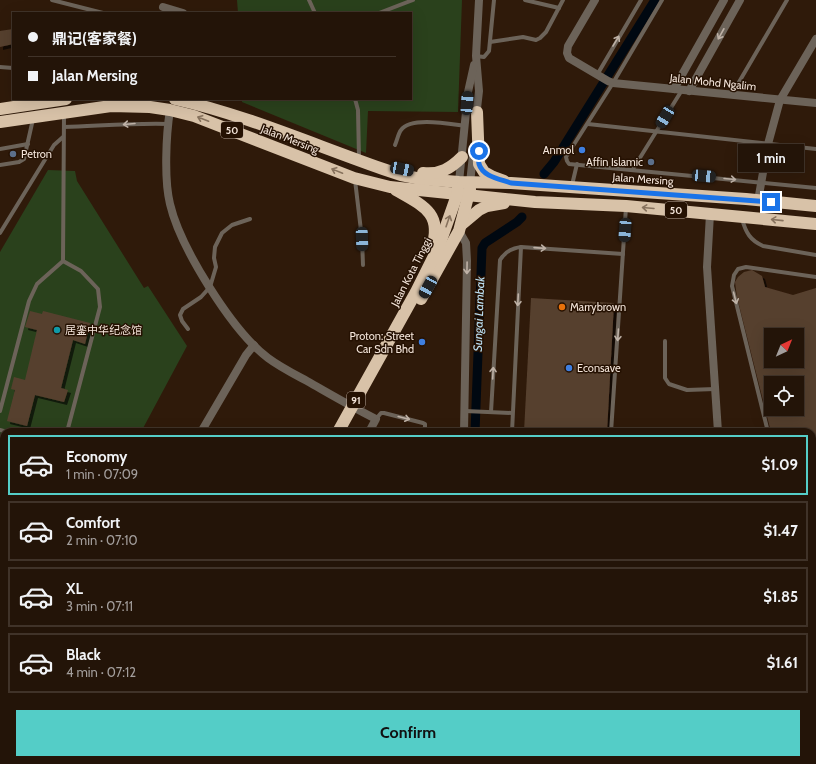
<!DOCTYPE html>
<html lang="en">
<head>
<meta charset="utf-8">
<style>
  :root { --surface:#231408; --page:#2b1d12; --text:#f1f3f6; --muted:#a39e9c; --line:#403329; --accent:#54cdc7 }
  body { margin:0; font-family:Cabin,"Noto Sans SC",sans-serif; background:var(--page); color:var(--text); height:100vh; display:flex; flex-direction:column; font-size:15px; white-space:nowrap }
  * { box-sizing:border-box; margin:0 }
  p { font-size:13px; color:var(--muted) }
  .icon { flex:none; width:22px; height:22px; fill:none; stroke:currentColor; stroke-width:2; stroke-linecap:round; stroke-linejoin:round }
  .map { position:relative; flex:1; overflow:hidden }
  .drawer { position:absolute; left:0px; top:428px; width:816px; height:336px; display:flex; flex-direction:column; background:var(--surface); border-radius:12px 12px 0 0; box-shadow:0 4px 16px #0002,0 0 0 1px var(--line) }
  .drawer>* { flex:none }
  .banner { position:absolute; left:12px; top:12px; width:400px; height:88px; border-radius:0px; box-shadow:0 4px 16px #0002,0 0 0 1px var(--line); display:grid; align-content:center; height:88px; padding:0 16px; background:var(--surface) }
  .needle { width:26px; rotate:43deg }
  .tools { position:absolute; left:764px; top:328px; display:grid; gap:8px }
  .tools a { display:grid; place-items:center; width:40px; height:40px; border-radius:0px; background:var(--surface); box-shadow:0 4px 16px #0002,0 0 0 1px var(--line); font-size:20px }
  .end { position:absolute; width:18px; height:18px; margin:-9px; border:5px solid #1a73e8; background:#fff; box-shadow:0 0 0 2px #fff }
  .from { border-radius:50% }
  .bubble { position:absolute; height:28px; border-radius:0px; background:var(--surface); box-shadow:0 4px 16px #0002,0 0 0 1px var(--line); font-size:13px; font-weight:700; line-height:28px; text-align:center }
  .car { position:absolute; width:12px; height:24px; margin:-12px -6px; border-radius:5px; box-shadow:0 0 3px 1px #0007; background:linear-gradient(#222 24%,#8ab4d8 0 40%,#222 0 76%,#8ab4d8 0 86%,#222 0) }
  .banner b { display:flex; align-items:center; gap:14px; height:38px; font-size:15px }
  .banner b+b { border-top:1px solid var(--line) }
  .banner i { width:10px; height:10px; background:var(--text) }
  ul { padding:7px 0 0; list-style:none }
  li { display:flex; align-items:center; gap:12px; height:60px; margin:0 8px 6px; padding:0 8px; border:2px solid var(--line); border-radius:0px }
  li div { flex:1 }
  li b { display:block; font-size:15px }
  li em { font-style:normal; font-weight:700 }
  li.current { border-color:var(--accent) }
  li>.icon { width:36px; height:36px; stroke-width:1.5 }
  .primary-button { display:flex; gap:8px; margin-top:auto; padding:8px 16px }
  .primary-button a { flex:1; height:46px; border-radius:0px; background:var(--accent); color:#111; font-size:16px; font-weight:700; line-height:46px; text-align:center }
  .map>svg:first-child { display:block }
</style>
</head>
<body>
<div class="map">
<svg width="816" height="764" viewBox="0 0 816 764">
  <defs>
    <filter id="shadow"><feDropShadow dx="3" dy="3" stdDeviation="0" flood-color="#0009"/></filter>
  </defs>
  <rect width="100%" height="100%" fill="#2f1a0a"/>
  <g fill="#2a411c">
    <polygon points="237,0 462,0 458,112 368,111 366,153 242,102 242,99 411,99 411,13 238,13"/>
    <polygon points="48,170 75,171 77,181 144,288 148,286 187,346 141,432 4,432 4,662 0,661 0,252"/>
  </g>
  <g fill="none" stroke-linecap="round" stroke-linejoin="round">
    <g stroke="#000811" stroke-width="9">
      <polyline points="544,174 554,162 655,0"/>
      <polyline points="475,432 482,248 485,243 517,222 522,217"/>
      <polyline points="446,764 447,760"/>
    </g>
  </g>
  <g fill="#57402f" fill-rule="evenodd" filter="url(#shadow)">
    <polygon points="13,29 13,44 0,47 0,31"/>
    <path d="M752,270L762,276L765,287L793,295L816,288V543L812,544V432H771L737,297L735,282L738,277L744,272ZM771,335H797V361H771ZM771,383H797V409H771Z"/>
    <polygon points="531,298 614,303 607,432 524,432"/>
    <polygon points="30,311 42,314 43,311 90,323 85,344 73,340 61,388 68,390 64,402 35,395 27,426 7,421 15,390 11,389 14,377 25,380 37,330 25,327"/>
    <polygon points="815,707 816,707 816,764 811,764"/>
    <rect x="762" y="760" width="30" height="4"/>
  </g>
  <g fill="none" stroke-linecap="round" stroke-linejoin="round">
    <g stroke="#6c6359" stroke-width="4">
      <polyline points="52,0 103,13"/>
      <polyline points="309,0 315,13"/>
      <polyline points="525,0 559,8"/>
      <polyline points="662,0 613,83 566,157 567,161 569,164 816,188"/>
      <polyline points="379,13 413,0"/>
      <polyline points="490,42 523,37 536,40 540,38 546,32 563,0"/>
      <polyline points="476,56 484,57 489,51 494,0"/>
      <polyline points="0,67 13,68"/>
      <polyline points="597,75 641,0"/>
      <polyline points="732,94 787,0"/>
      <polyline points="355,99 358,110 359,158"/>
      <polyline points="588,124 816,149"/>
      <path d="M64,127C98,126 133,123 168,124"/>
      <path d="M395,145C397,141 398,134 401,130C411,116 450,124 465,126"/>
      <polyline points="0,149 28,144"/>
      <polyline points="0,165 19,162 24,159 33,119"/>
      <polyline points="633,169 682,90"/>
      <polyline points="355,180 362,239 363,265"/>
      <polyline points="572,185 577,164"/>
      <path d="M742,219C746,233 750,240 763,246L816,255"/>
      <polyline points="0,233 54,145 63,137"/>
      <polyline points="63,261 81,271 98,289 100,307 67,432"/>
      <polyline points="63,261 64,115"/>
      <polyline points="188,329 182,321 180,315 183,309 201,297 210,287 216,267 214,258 215,247 222,233 232,225 250,219"/>
      <polyline points="665,341 665,378 669,384 687,390 715,389"/>
      <polyline points="0,411 29,301 37,284 63,261"/>
      <polyline points="465,411 512,413"/>
      <path d="M491,412L500,260C505,252 511,248 521,247L623,254"/>
      <polyline points="376,419 381,413 384,413 423,423 425,424 425,427 422,432"/>
      <polyline points="0,430 7,432"/>
      <polyline points="512,432 521,247"/>
      <polyline points="611,432 626,207"/>
      <polyline points="768,432 732,286 734,275 738,269 746,267 816,277"/>
      <polyline points="0,500 4,501"/>
      <polyline points="812,552 816,552"/>
      <polyline points="0,739 4,741"/>
      <polyline points="96,760 104,764"/>
      <polyline points="65,764 67,760"/>
      <polyline points="283,764 284,760"/>
      <polyline points="759,764 759,760"/>
    </g>
    <g stroke="#6c6359" stroke-width="8">
      <polyline points="595,0 568,46 567,53 569,58 608,81 613,83 816,103"/>
      <polyline points="163,7 183,13"/>
      <polyline points="674,89 724,0"/>
      <polyline points="689,91 740,0"/>
      <path d="M170,110C166,135 164,180 170,204C180,247 232,331 268,358C280,367 294,374 307,381C330,394 352,407 376,419L369,432"/>
      <polyline points="476,117 479,91 476,56 479,0"/>
      <polyline points="459,182 468,92 474,65"/>
      <polyline points="470,183 474,146"/>
      <polyline points="758,201 768,144 780,100 816,39"/>
      <polyline points="710,214 707,267 718,432"/>
      <polyline points="459,231 466,243 467,261 464,432"/>
      <polyline points="201,432 246,355 254,345"/>
      <polyline points="812,676 816,677"/>
      <polyline points="0,714 4,715"/>
      <polyline points="730,760 731,764"/>
      <polyline points="21,764 24,760"/>
      <polyline points="122,764 124,760"/>
      <polyline points="180,764 183,760"/>
      <polyline points="801,764 802,760"/>
    </g>
    <polyline stroke="#978979" stroke-width="10" points="433,764 434,760"/>
    <g stroke="#d8c2a8" stroke-width="12">
      <path d="M175,99C246,115 314,145 383,169L401,175L421,179L459,182L511,183L746,199L816,206"/>
      <polyline points="0,109 66,99"/>
      <polyline points="477,112 479,164 484,172 493,177 504,181"/>
      <polyline points="0,122 111,106 150,107 170,110 194,116 354,178 390,187 535,202 626,206 816,224"/>
      <path d="M423,173C440,175 451,168 462,157"/>
      <path d="M396,190C422,205 443,213 432,247"/>
      <polyline points="461,225 479,210 487,206 504,203"/>
      <polyline points="421,299 459,231 470,189"/>
      <polyline points="338,432 416,292 439,246 457,195 458,188"/>
      <polyline points="146,764 148,760"/>
      <polyline points="158,764 160,760"/>
    </g>
  </g>
  <defs><path id="oneway-shaft" d="M-6 0H5M1.5-3L5.5 0L1.5 3" fill="none" stroke-width="1.6" stroke-linecap="round" stroke-linejoin="round"/></defs>
  <g stroke="#beb1a6">
    <use href="#oneway-shaft" transform="translate(721 34) rotate(119)"/>
    <use href="#oneway-shaft" transform="translate(616 41) rotate(-59)"/>
    <use href="#oneway-shaft" transform="translate(129 124) rotate(175)"/>
    <use href="#oneway-shaft" transform="translate(730 179) rotate(5)"/>
    <use href="#oneway-shaft" transform="translate(540 248) rotate(4)"/>
    <use href="#oneway-shaft" transform="translate(467 268) rotate(91)"/>
    <use href="#oneway-shaft" transform="translate(735 298) rotate(76)"/>
    <use href="#oneway-shaft" transform="translate(518 300) rotate(93)"/>
    <use href="#oneway-shaft" transform="translate(618 335) rotate(94)"/>
    <use href="#oneway-shaft" transform="translate(493 373) rotate(-87)"/>
    <use href="#oneway-shaft" transform="translate(404 418) rotate(14)"/>
  </g>
  <g stroke="#87725d">
    <use href="#oneway-shaft" transform="translate(203 119) rotate(-159)"/>
    <use href="#oneway-shaft" transform="translate(337 171) rotate(-158)"/>
    <use href="#oneway-shaft" transform="translate(648 208) rotate(-175)"/>
    <use href="#oneway-shaft" transform="translate(777 220) rotate(-174)"/>
    <use href="#oneway-shaft" transform="translate(448 221) rotate(-71)"/>
  </g>
  <g fill="none" stroke-linecap="round" stroke-linejoin="round">
    <path stroke="#1a73e8" stroke-width="5" d="M479,151C479,155 478,160 479,164C483,177 500,179 511,183L771,202"/>
  </g>
  <g fill="#3f7fe0" stroke="#251102" stroke-width="1.5">
    <circle cx="582" cy="150" r="4"/>
    <circle cx="422" cy="342" r="4"/>
    <circle cx="569" cy="368" r="4"/>
  </g>
  <g fill="#5c6f8a" stroke="#251102" stroke-width="1.5">
    <circle cx="13" cy="154" r="4"/>
    <circle cx="651" cy="162" r="4"/>
  </g>
  <circle fill="#e8710a" stroke="#251102" stroke-width="1.5" cx="562" cy="307" r="4"/>
  <circle fill="#0f9aa8" stroke="#251102" stroke-width="1.5" cx="57" cy="330" r="4"/>
  <g text-anchor="middle" stroke-width="3" stroke-linejoin="round" paint-order="stroke">
    <g fill="#251102" stroke="#b6a599" stroke-width="1">
      <rect x="221" y="122" width="22" height="16" rx="3"/>
      <rect x="665" y="202" width="22" height="16" rx="3"/>
      <rect x="347" y="392" width="18" height="16" rx="3"/>
    </g>
    <g font-size="10" font-weight="bold" fill="#f4e5da">
      <text x="232" y="134">50</text>
      <text x="676" y="214">50</text>
      <text x="356" y="404">91</text>
    </g>
    <g font-size="11" fill="#f4e5da" stroke="#251102">
      <text transform="translate(713 82) rotate(6)" y="4">Jalan Mohd Ngalim</text>
      <text transform="translate(290 139) rotate(21)" y="4">Jalan Mersing</text>
      <text transform="translate(643 179) rotate(4)" y="4">Jalan Mersing</text>
      <text transform="translate(411 272) rotate(-63)" y="4">Jalan Kota Tinggi</text>
    </g>
    <g font-size="11" fill="#f4e5da" stroke="#251102" text-anchor="start">
      <text x="574" y="154" text-anchor="end">Anmol</text>
      <text x="21" y="158">Petron</text>
      <text x="643" y="166" text-anchor="end">Affin Islamic</text>
      <text x="570" y="311">Marrybrown</text>
      <text x="65" y="334">居銮中华纪念馆</text>
      <text x="414" y="340" text-anchor="end">Proton: Street<tspan x="414" dy="13">Car Sdn Bhd</tspan></text>
      <text x="577" y="372">Econsave</text>
    </g>
    <g font-size="12" font-style="italic" fill="#bde1f4" stroke="#251102">
      <text transform="translate(479 314) rotate(-88)" y="4">Sungai Lambak</text>
    </g>
  </g>
</svg>
<div class="tools">
<a><svg class="needle" viewBox="-14 -14 28 28"><path d="M0-13l5 13h-10z" fill="#e53935"/><path d="M0 13l5-13h-10z" fill="#a39e9c"/></svg></a>
<a><svg class="icon" aria-label="locate" viewBox="0 0 24 24"><circle cx="12" cy="12" r="6"/><path d="M12 2v4M12 18v4M2 12h4M18 12h4"/></svg></a>
</div>
<i class="end from" style="left:479px;top:151px"></i>
<i class="end" style="left:771px;top:202px"></i>
<div class="bubble" style="left:738px;top:144px;width:66px">1 min</div>
<i class="car" style="left:467px;top:103px;rotate:4deg"></i>
<i class="car" style="left:665px;top:117px;rotate:211deg"></i>
<i class="car" style="left:402px;top:169px;rotate:101deg"></i>
<i class="car" style="left:704px;top:176px;rotate:95deg"></i>
<i class="car" style="left:625px;top:230px;rotate:184deg"></i>
<i class="car" style="left:362px;top:239px;rotate:178deg"></i>
<i class="car" style="left:428px;top:287px;rotate:209deg"></i>
<div class="banner">
<b><i class="from"></i>鼎记(客家餐)</b>
<b><i></i>Jalan Mersing</b>
</div>
<section class="drawer">
<ul>
<li class="current"><svg class="icon" aria-label="car" viewBox="0 0 24 24"><path d="M5 17H2v-5l4-1 3-4h7l3 4 3 1v5h-3M9 17h6M6 11h13"/><circle cx="7" cy="17" r="2"/><circle cx="17" cy="17" r="2"/></svg><div><b>Economy</b><p>1 min · 07:09</p></div><em>$1.09</em></li>
<li><svg class="icon" aria-label="car" viewBox="0 0 24 24"><path d="M5 17H2v-5l4-1 3-4h7l3 4 3 1v5h-3M9 17h6M6 11h13"/><circle cx="7" cy="17" r="2"/><circle cx="17" cy="17" r="2"/></svg><div><b>Comfort</b><p>2 min · 07:10</p></div><em>$1.47</em></li>
<li><svg class="icon" aria-label="car" viewBox="0 0 24 24"><path d="M5 17H2v-5l4-1 3-4h7l3 4 3 1v5h-3M9 17h6M6 11h13"/><circle cx="7" cy="17" r="2"/><circle cx="17" cy="17" r="2"/></svg><div><b>XL</b><p>3 min · 07:11</p></div><em>$1.85</em></li>
<li><svg class="icon" aria-label="car" viewBox="0 0 24 24"><path d="M5 17H2v-5l4-1 3-4h7l3 4 3 1v5h-3M9 17h6M6 11h13"/><circle cx="7" cy="17" r="2"/><circle cx="17" cy="17" r="2"/></svg><div><b>Black</b><p>4 min · 07:12</p></div><em>$1.61</em></li>
</ul>
<div class="primary-button"><a>Confirm</a></div>
</section>
</div>
</body>
</html>
